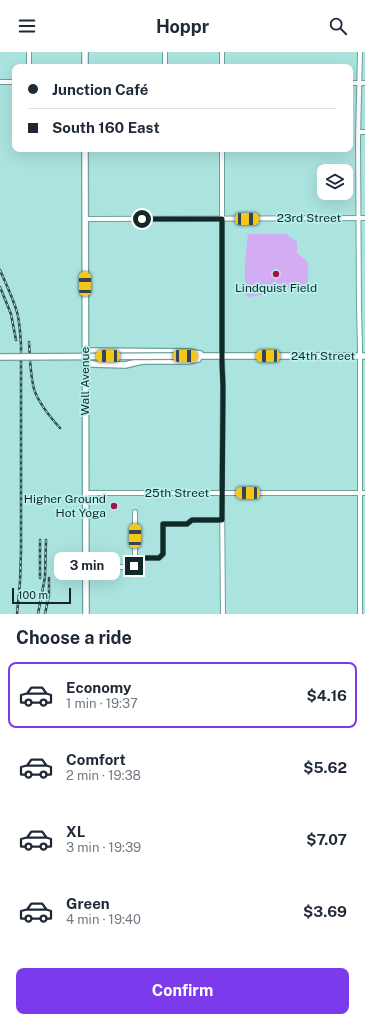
<!DOCTYPE html>
<html lang="en">
<head>
<meta charset="utf-8">
<style>
  :root { --surface:#fff; --page:#f2f2f3; --text:#1f2937; --muted:#747a83; --line:#e0e1e3; --accent:#7c3aed }
  body { margin:0; font-family:"Public Sans",sans-serif; background:var(--page); color:var(--text); height:100vh; display:flex; flex-direction:column; font-size:15px; white-space:nowrap }
  * { box-sizing:border-box; margin:0 }
  p { font-size:13px; color:var(--muted) }
  .icon { flex:none; width:22px; height:22px; fill:none; stroke:currentColor; stroke-width:2; stroke-linecap:round; stroke-linejoin:round }
  .map { position:relative; height:562px; overflow:hidden }
  .details { display:flex; flex-direction:column; background:var(--surface); flex:1 }
  .details>* { flex:none }
  .banner { position:absolute; left:12px; top:12px; width:341px; height:88px; border-radius:8px; box-shadow:0 4px 16px #0002; display:grid; align-content:center; height:88px; padding:0 16px; background:var(--surface) }
  .buttons { position:absolute; left:317px; top:112px; display:grid; gap:8px }
  .buttons a { display:grid; place-items:center; width:36px; height:36px; border-radius:8px; background:var(--surface); box-shadow:0 4px 16px #0002; font-size:20px }
  .scale { position:absolute; left:12px; bottom:10px; width:59px; box-sizing:border-box; padding-left:4px; border:2px solid #132928; border-top:0; font-size:11px; line-height:14px; white-space:nowrap; color:#132928; -webkit-text-stroke:3px #b8f1ec; paint-order:stroke }
  .end { position:absolute; width:18px; height:18px; margin:-9px; border:5px solid #132928; background:#fff; box-shadow:0 0 0 2px #fff }
  .from { border-radius:50% }
  .bubble { position:absolute; height:28px; border-radius:8px; background:var(--surface); box-shadow:0 4px 16px #0002; font-size:13px; font-weight:700; line-height:28px; text-align:center }
  .car { position:absolute; width:12px; height:24px; margin:-12px -6px; border-radius:5px; box-shadow:0 0 3px 1px #0007; background:linear-gradient(#f5c518 24%,#345 0 40%,#f5c518 0 76%,#345 0 86%,#f5c518 0) }
  .banner b { display:flex; align-items:center; gap:14px; height:38px; font-size:15px }
  .banner b+b { border-top:1px solid var(--line) }
  .banner i { width:10px; height:10px; background:var(--text) }
  ul { padding:0; list-style:none }
  li { display:flex; align-items:center; gap:12px; height:66px; margin:0 8px 6px; padding:0 8px; border:2px solid transparent; border-radius:8px }
  li div { flex:1 }
  li b { display:block; font-size:15px }
  li em { font-style:normal; font-weight:700 }
  li.selected { border-color:var(--accent) }
  li>.icon { width:36px; height:36px; stroke-width:1.5 }
  h2 { padding:0 16px; font-size:18px; line-height:48px }
  .action { display:flex; gap:8px; margin-top:auto; padding:8px 16px }
  .action a { flex:1; height:46px; border-radius:8px; background:var(--accent); color:#fff; font-size:16px; font-weight:700; line-height:46px; text-align:center }
  header { display:flex; justify-content:space-between; align-items:center; height:52px; padding:0 16px; background:var(--surface); font-size:18px; font-weight:700 }
  .map>svg:first-child { display:block }
</style>
</head>
<body>
<header><svg class="icon" aria-label="menu" viewBox="0 0 24 24"><path d="M4 6h16M4 12h16M4 18h16"/></svg>Hoppr<svg class="icon" aria-label="search" viewBox="0 0 24 24"><circle cx="10" cy="10" r="6"/><path d="M15 15l6 6"/></svg></header>
<div class="map">
<svg width="365" height="562" viewBox="0 0 365 562">
  <rect width="100%" height="100%" fill="#abe3df"/>
  <polygon fill="#d4acf4" points="248,182 286,182 297,190 297,201 308,210 308,233 297,233 279,240 248,245 245,242 245,211"/>
  <g fill="none" stroke-linecap="round" stroke-linejoin="round">
    <g stroke="#6ba29d" stroke-width="6">
      <g id="minor">
        <polyline points="165,0 165,15"/>
        <polyline points="222,0 222,15"/>
        <polyline points="29,15 29,0"/>
        <polyline points="0,30 15,30"/>
        <polyline points="350,31 365,31"/>
        <polyline points="359,80 365,80"/>
        <polyline points="222,97 222,304 223,333 222,441 223,562"/>
        <polyline points="85,167 365,166"/>
        <polyline points="85,441 365,441"/>
        <polyline points="135,506 135,460"/>
        <polyline points="85,515 132,515 135,512 135,506 159,506 163,502 163,472 187,472 192,468 222,468"/>
        <polyline points="360,562 360,295 359,256 358,87 360,0"/>
      </g>
    </g>
    <g stroke="#6ba29d" stroke-width="8">
      <g id="major">
        <polyline points="85,0 85,15"/>
        <polyline points="85,97 86,562"/>
        <polyline points="85,299 188,300 200,302"/>
        <polyline points="185,304 365,304"/>
        <polyline points="85,311 93,312 125,313 142,309 188,309 198,307"/>
      </g>
    </g>
    <use href="#minor" stroke="#fff" stroke-width="4"/>
    <use href="#major" stroke="#fff" stroke-width="5.5"/>
    <g stroke="#2d4948" stroke-width="2.5">
      <g id="rail">
        <path d="M0,218C6,232 13,246 17,260C20,271 20,281 21,292V500L20,530L17,562"/>
        <polyline points="0,235 11,262 16,288"/>
        <path d="M29,290C30,305 30,322 34,337C38,350 51,366 60,376"/>
        <polyline points="40,488 40,526"/>
        <polyline points="38,562 45,525 46,488"/>
        <polyline points="45,562 49,543 49,526"/>
      </g>
    </g>
    <use href="#rail" stroke="#b8f1ec" stroke-width="1" stroke-dasharray="3" stroke-linecap="butt"/>
    <g stroke="#6ba29d" stroke-width="8" stroke-linecap="butt">
      <polyline id="major-bridge" points="0,305 185,304"/>
    </g>
    <use href="#major-bridge" stroke="#fff" stroke-width="5.5"/>
  </g>
  <g fill="none" stroke-linecap="round" stroke-linejoin="round">
    <polyline stroke="#132928" stroke-width="5" points="134,514 135,512 135,506 159,506 163,502 163,472 187,472 192,468 222,468 223,336 222,311 222,167 142,167"/>
  </g>
  <g fill="#a81345" stroke="#b8f1ec" stroke-width="1.5">
    <circle cx="276" cy="222" r="4"/>
    <circle cx="114" cy="454" r="4"/>
  </g>
  <g text-anchor="middle" stroke-width="3.5" stroke-linejoin="round" paint-order="stroke">
    <g font-size="12" fill="#132928" stroke="#b8f1ec">
      <text x="309" y="170">23rd Street</text>
      <text x="323" y="308">24th Street</text>
      <text transform="translate(85 329) rotate(-90)" y="4">Wall Avenue</text>
      <text x="177" y="445">25th Street</text>
    </g>
    <g font-size="12" fill="#132928" stroke="#b8f1ec">
      <text x="276" y="240">Lindquist Field</text>
      <text x="106" y="451" text-anchor="end">Higher Ground<tspan x="106" dy="14">Hot Yoga</tspan></text>
    </g>
  </g>
</svg>
<div class="buttons">
<a><svg class="icon" aria-label="layers" viewBox="0 0 24 24"><path d="M12 4l9 5-9 5-9-5zM3 14l9 5 9-5"/></svg></a>
</div>
<div class="scale">100 m</div>
<i class="end from" style="left:142px;top:167px"></i>
<i class="end" style="left:134px;top:514px"></i>
<div class="bubble" style="left:54px;top:500px;width:66px">3 min</div>
<i class="car" style="left:247px;top:167px;rotate:90deg"></i>
<i class="car" style="left:85px;top:232px;rotate:0deg"></i>
<i class="car" style="left:108px;top:304px;rotate:270deg"></i>
<i class="car" style="left:185px;top:304px;rotate:91deg"></i>
<i class="car" style="left:268px;top:304px;rotate:270deg"></i>
<i class="car" style="left:248px;top:441px;rotate:271deg"></i>
<i class="car" style="left:135px;top:484px;rotate:1deg"></i>
<div class="banner">
<b><i class="from"></i>Junction Café</b>
<b><i></i>South 160 East</b>
</div>
</div>
<section class="details">
<h2>Choose a ride</h2>
<ul>
<li class="selected"><svg class="icon" aria-label="car" viewBox="0 0 24 24"><path d="M5 17H2v-5l4-1 3-4h7l3 4 3 1v5h-3M9 17h6M6 11h13"/><circle cx="7" cy="17" r="2"/><circle cx="17" cy="17" r="2"/></svg><div><b>Economy</b><p>1 min · 19:37</p></div><em>$4.16</em></li>
<li><svg class="icon" aria-label="car" viewBox="0 0 24 24"><path d="M5 17H2v-5l4-1 3-4h7l3 4 3 1v5h-3M9 17h6M6 11h13"/><circle cx="7" cy="17" r="2"/><circle cx="17" cy="17" r="2"/></svg><div><b>Comfort</b><p>2 min · 19:38</p></div><em>$5.62</em></li>
<li><svg class="icon" aria-label="car" viewBox="0 0 24 24"><path d="M5 17H2v-5l4-1 3-4h7l3 4 3 1v5h-3M9 17h6M6 11h13"/><circle cx="7" cy="17" r="2"/><circle cx="17" cy="17" r="2"/></svg><div><b>XL</b><p>3 min · 19:39</p></div><em>$7.07</em></li>
<li><svg class="icon" aria-label="car" viewBox="0 0 24 24"><path d="M5 17H2v-5l4-1 3-4h7l3 4 3 1v5h-3M9 17h6M6 11h13"/><circle cx="7" cy="17" r="2"/><circle cx="17" cy="17" r="2"/></svg><div><b>Green</b><p>4 min · 19:40</p></div><em>$3.69</em></li>
</ul>
<div class="action"><a>Confirm</a></div>
</section>
</body>
</html>
